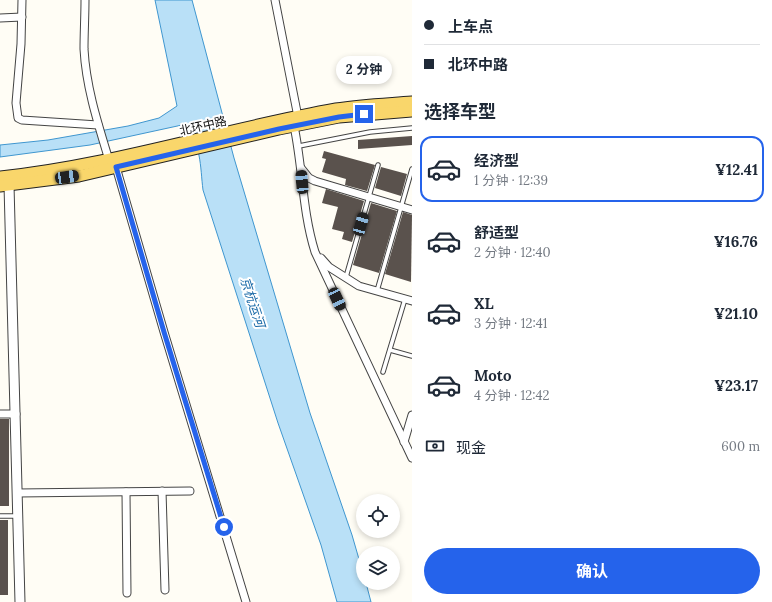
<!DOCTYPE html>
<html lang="zh">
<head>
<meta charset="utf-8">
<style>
  :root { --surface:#fff; --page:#f6f6f7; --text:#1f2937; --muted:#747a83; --line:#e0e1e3; --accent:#2563eb }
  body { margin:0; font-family:Lora,"Noto Sans SC",serif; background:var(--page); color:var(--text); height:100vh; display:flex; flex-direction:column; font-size:15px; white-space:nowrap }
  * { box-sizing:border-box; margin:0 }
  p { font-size:13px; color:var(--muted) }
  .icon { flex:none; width:22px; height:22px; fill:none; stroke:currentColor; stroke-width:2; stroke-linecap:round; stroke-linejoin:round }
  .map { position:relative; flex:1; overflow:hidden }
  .details { display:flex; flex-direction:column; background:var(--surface); width:360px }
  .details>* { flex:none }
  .guide { display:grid; align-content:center; height:88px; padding:0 12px; background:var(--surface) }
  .tools { position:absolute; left:356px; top:494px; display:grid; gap:8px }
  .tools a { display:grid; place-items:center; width:44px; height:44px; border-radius:50%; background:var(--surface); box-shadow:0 2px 6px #0003; font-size:20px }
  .end { position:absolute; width:18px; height:18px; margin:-9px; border:5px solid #2563eb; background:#fff; box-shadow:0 0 0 2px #fff }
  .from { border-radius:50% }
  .bubble { position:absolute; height:28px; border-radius:14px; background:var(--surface); box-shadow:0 2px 6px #0003; font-size:13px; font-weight:700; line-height:28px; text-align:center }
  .car { position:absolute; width:12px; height:24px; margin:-12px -6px; border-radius:5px; box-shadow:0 0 3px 1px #0007; background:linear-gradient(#222 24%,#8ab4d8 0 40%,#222 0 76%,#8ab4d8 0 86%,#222 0) }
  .guide b { display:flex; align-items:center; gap:14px; height:38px; font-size:15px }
  .guide b+b { border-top:1px solid var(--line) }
  .guide i { width:10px; height:10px; background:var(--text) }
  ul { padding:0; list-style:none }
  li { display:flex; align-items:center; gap:12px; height:66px; margin:0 8px 6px; padding:0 4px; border:2px solid transparent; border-radius:12px }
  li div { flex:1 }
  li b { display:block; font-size:15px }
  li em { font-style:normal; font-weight:700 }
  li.current { border-color:var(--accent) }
  li>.icon { width:36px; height:36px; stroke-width:1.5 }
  h2 { padding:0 12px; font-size:18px; line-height:48px }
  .pay { display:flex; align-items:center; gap:10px; height:44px; padding:0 12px; font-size:15px }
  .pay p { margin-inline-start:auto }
  .button { display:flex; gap:8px; margin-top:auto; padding:8px 12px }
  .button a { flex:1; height:46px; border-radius:24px; background:var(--accent); color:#fff; font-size:16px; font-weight:700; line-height:46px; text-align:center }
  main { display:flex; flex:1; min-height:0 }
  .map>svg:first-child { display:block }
</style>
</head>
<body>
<main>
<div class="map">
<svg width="412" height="602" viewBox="0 0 412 602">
  <rect width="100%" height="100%" fill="#fffdf5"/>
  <path fill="#b9e0f7" stroke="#3f96cf" d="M155,0H192L234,158L310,413L352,535L363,573V583H366L371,602H337L321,545L278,423L203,190C200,167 202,141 182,125L90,145L0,157V145L48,140L128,126L159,118L177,106Z"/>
  <g fill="#5a524d">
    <polygon points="412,136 412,145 358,149 358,140"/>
    <polygon points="324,151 375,165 367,191 345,185 346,179 322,172 326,159 322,158"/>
    <polygon points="381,167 407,174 401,196 375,188"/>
    <polygon points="326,189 364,201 352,242 342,239 344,232 332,229 338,207 322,203"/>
    <polygon points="371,203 397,211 379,273 353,265"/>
    <polygon points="403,212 412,215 411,282 385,274"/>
    <rect x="0" y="419" width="9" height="87"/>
    <rect x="0" y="520" width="8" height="75"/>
  </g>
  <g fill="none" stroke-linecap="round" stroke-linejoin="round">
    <g stroke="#444" stroke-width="5.5">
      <g id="service">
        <polyline points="299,146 370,132 412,128"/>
        <polyline points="346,277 378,165"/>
        <polyline points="377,291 412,169"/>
        <polyline points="390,350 412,356"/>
        <polyline points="383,372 405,299"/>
        <polyline points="0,516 17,516"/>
      </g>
    </g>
    <g stroke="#444" stroke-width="9">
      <g id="minor">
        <polyline points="22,0 21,44 16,103 18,118 22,120 98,125"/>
        <path d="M85,0C85,16 84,33 84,49C86,87 98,124 109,160"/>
        <polyline points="275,0 298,117"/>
        <polyline points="0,18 22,17"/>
        <path d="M294,126C303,169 302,210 315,252L412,458"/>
        <polyline points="116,167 164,332 246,602"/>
        <polyline points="301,168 309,178 315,181 412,210"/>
        <polyline points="321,258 329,267 359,286 412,301"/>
        <polyline points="0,414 16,414"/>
        <polyline points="404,442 412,415"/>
        <polyline points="162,491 165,590"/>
        <polyline points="126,492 127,593"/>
        <polyline points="18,493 190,491"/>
      </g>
    </g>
    <g stroke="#444" stroke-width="11">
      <polyline id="tertiary" points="9,185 20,602"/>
    </g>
    <g stroke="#222" stroke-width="13">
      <g id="primary">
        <path d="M0,177C114,165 223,129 336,109C361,105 387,104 412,102"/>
        <polyline points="0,186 79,176 279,129 339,117 412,111"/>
      </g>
    </g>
    <use href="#service" stroke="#fff" stroke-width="3.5"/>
    <use href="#minor" stroke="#fff" stroke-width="7"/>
    <use href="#tertiary" stroke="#fff" stroke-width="9"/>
    <use href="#primary" stroke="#f9d66b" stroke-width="11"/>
  </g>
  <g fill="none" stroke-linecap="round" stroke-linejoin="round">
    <polyline stroke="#2563eb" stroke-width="5" points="224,527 164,332 116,167 279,129 339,117 364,114"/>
  </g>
  <g text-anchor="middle" stroke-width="4" stroke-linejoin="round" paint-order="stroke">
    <g font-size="12" fill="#111" stroke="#fff">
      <text transform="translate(203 126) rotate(-13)" y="4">北环中路</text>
    </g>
    <g font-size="13" font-style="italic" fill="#1768a6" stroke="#fff">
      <text transform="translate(253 302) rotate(72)" y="5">京杭运河</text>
    </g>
  </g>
</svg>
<div class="tools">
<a><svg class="icon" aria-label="locate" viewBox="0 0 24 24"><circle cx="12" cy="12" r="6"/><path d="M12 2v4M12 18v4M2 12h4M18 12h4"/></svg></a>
<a><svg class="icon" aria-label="layers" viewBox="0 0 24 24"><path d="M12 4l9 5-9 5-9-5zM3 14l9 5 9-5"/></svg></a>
</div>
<i class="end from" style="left:224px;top:527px"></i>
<i class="end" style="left:364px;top:114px"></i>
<div class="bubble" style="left:336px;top:56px;width:56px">2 分钟</div>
<i class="car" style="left:67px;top:177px;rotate:82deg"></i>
<i class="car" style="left:302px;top:182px;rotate:355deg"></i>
<i class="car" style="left:361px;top:224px;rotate:16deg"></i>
<i class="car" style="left:337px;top:299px;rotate:155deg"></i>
</div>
<section class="details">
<div class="guide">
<b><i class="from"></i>上车点</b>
<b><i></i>北环中路</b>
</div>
<h2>选择车型</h2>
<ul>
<li class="current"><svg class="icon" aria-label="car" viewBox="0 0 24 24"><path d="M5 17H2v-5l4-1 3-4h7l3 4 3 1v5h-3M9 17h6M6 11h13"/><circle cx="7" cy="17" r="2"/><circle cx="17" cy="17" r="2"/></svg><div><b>经济型</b><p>1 分钟 · 12:39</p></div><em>¥12.41</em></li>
<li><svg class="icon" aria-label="car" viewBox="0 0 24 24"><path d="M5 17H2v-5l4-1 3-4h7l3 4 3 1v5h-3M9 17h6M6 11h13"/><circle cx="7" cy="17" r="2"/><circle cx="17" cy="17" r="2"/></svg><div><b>舒适型</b><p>2 分钟 · 12:40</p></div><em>¥16.76</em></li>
<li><svg class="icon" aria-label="car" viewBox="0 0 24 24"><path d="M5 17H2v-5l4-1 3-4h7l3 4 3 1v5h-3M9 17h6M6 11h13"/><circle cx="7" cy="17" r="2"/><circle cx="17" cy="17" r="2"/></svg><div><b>XL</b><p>3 分钟 · 12:41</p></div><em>¥21.10</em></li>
<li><svg class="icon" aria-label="car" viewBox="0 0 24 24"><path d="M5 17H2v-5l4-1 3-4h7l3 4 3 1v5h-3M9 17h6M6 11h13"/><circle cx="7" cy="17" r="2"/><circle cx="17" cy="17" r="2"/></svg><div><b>Moto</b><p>4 分钟 · 12:42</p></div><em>¥23.17</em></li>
</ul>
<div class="pay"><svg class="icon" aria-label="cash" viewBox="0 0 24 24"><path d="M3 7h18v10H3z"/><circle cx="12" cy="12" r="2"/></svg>现金<p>600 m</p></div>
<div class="button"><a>确认</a></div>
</section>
</main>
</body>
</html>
